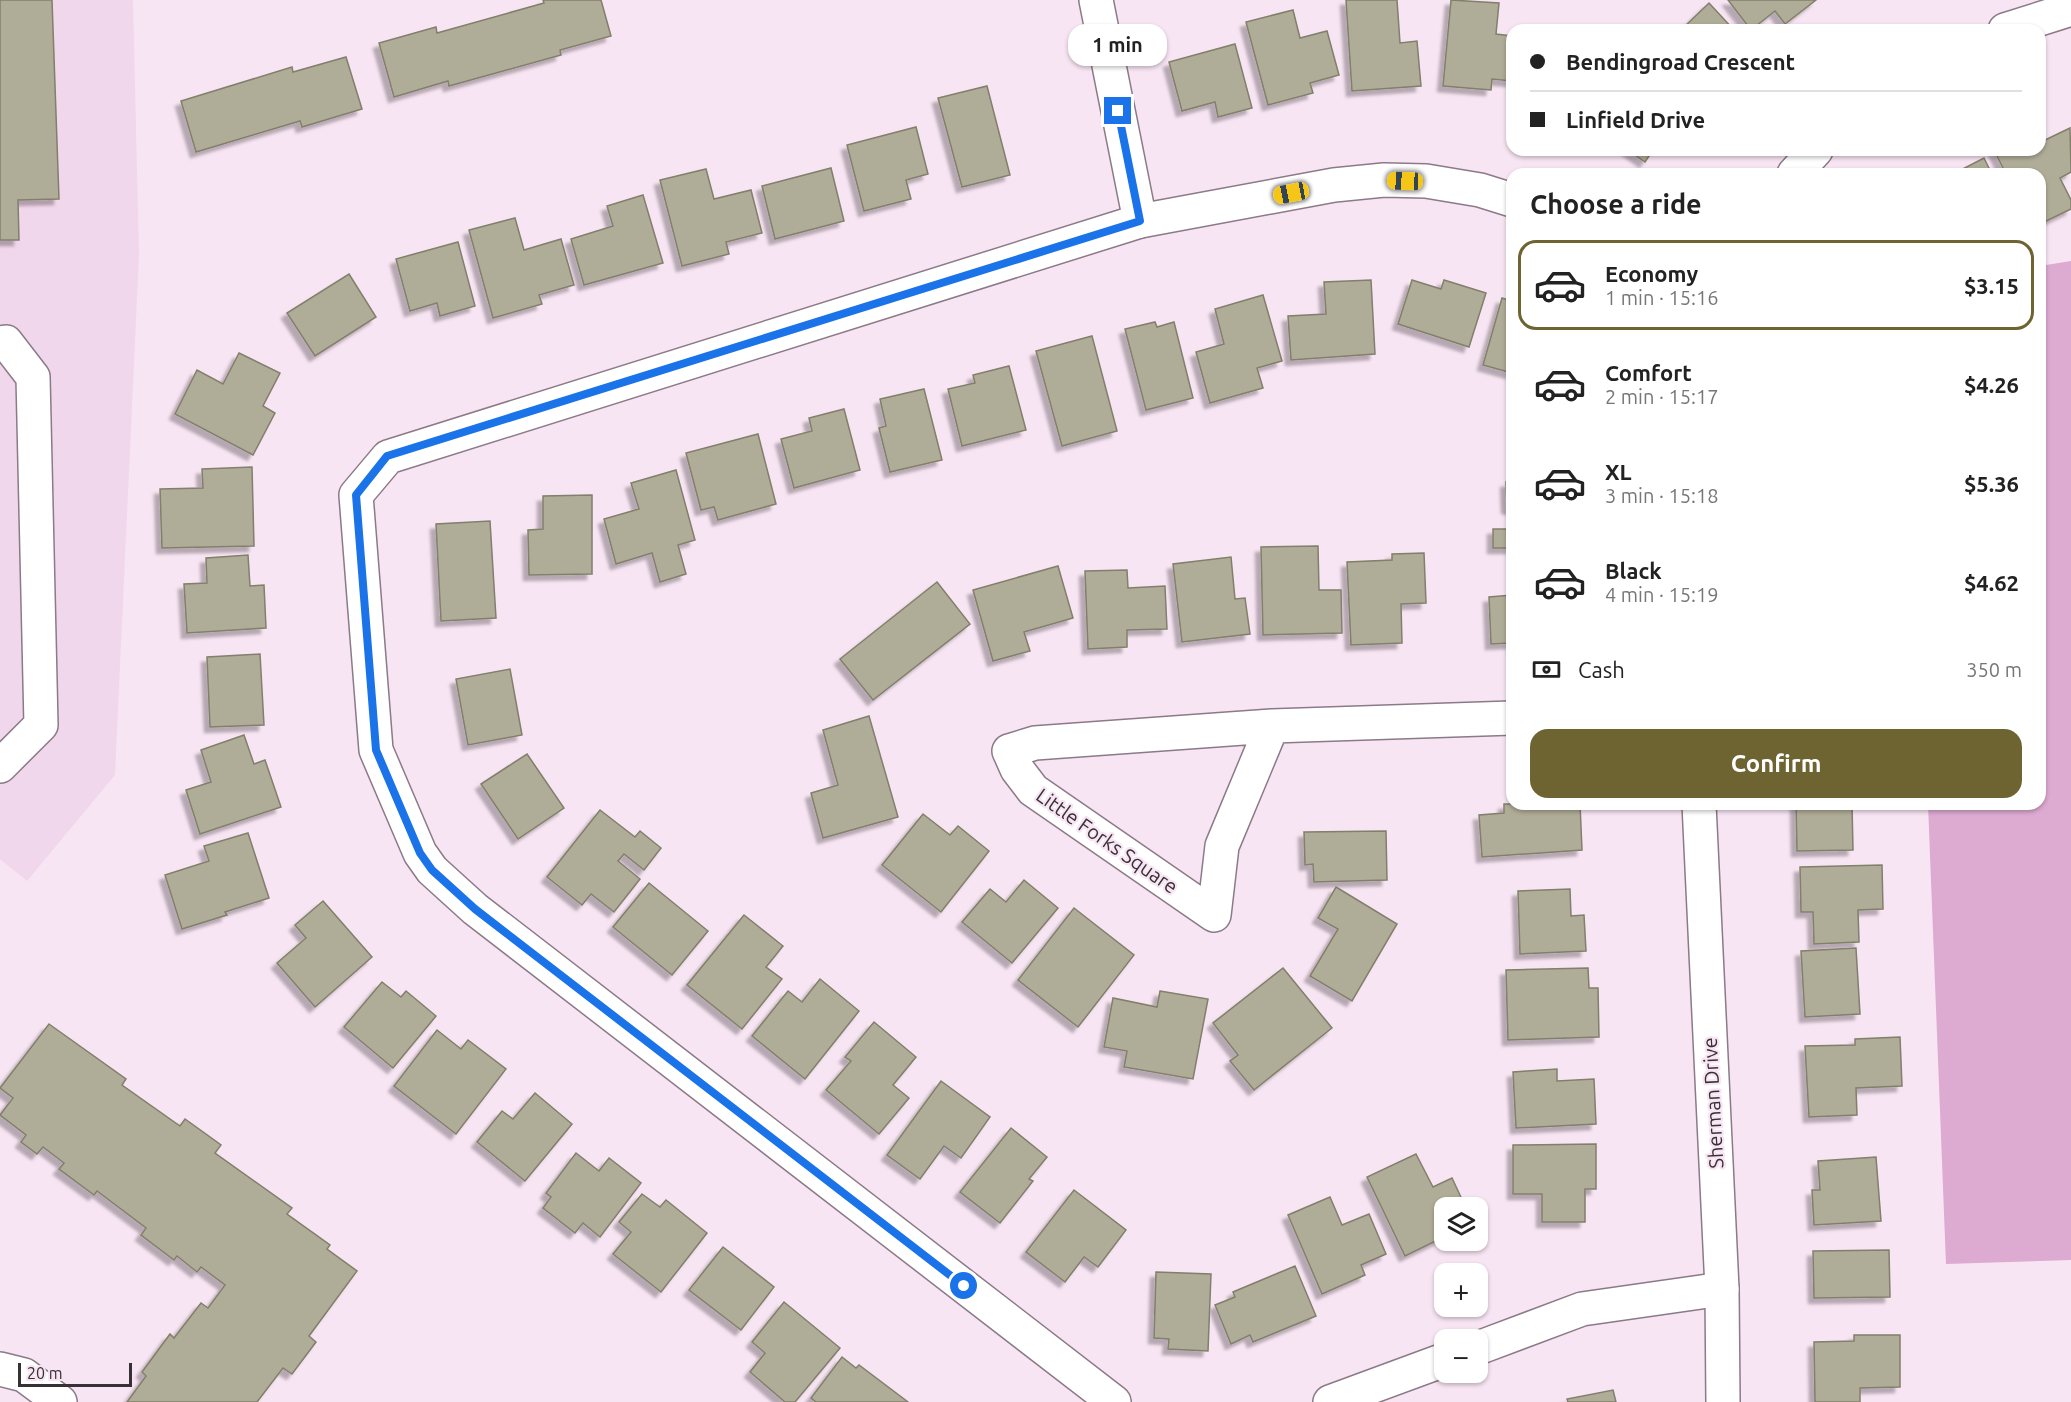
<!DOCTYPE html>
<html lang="en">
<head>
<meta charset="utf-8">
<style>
  :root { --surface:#fff; --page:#f2f2f2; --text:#222; --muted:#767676; --line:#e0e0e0; --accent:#6d6431 }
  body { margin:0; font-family:Ubuntu,sans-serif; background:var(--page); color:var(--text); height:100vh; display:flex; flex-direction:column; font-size:22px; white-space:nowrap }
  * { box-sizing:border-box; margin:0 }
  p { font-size:20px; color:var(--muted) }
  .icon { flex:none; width:33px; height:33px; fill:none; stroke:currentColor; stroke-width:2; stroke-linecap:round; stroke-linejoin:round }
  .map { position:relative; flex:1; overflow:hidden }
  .panel { position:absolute; left:1506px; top:168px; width:540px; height:642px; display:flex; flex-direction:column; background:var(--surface); border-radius:18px; box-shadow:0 2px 4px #0004 }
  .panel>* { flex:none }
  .guide { position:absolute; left:1506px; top:24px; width:540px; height:132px; border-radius:18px; box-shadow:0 2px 4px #0004; display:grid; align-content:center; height:132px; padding:0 24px; background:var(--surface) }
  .controls { position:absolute; left:1434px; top:1197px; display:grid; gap:12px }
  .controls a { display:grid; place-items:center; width:54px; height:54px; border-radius:12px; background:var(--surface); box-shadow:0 2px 4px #0004; font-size:30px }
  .scale { position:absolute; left:18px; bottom:15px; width:114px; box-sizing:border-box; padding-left:6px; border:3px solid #373035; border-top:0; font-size:16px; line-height:21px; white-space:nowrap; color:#373035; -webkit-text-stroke:4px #f8e5f3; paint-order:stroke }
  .end { position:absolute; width:27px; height:27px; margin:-14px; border:8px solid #1a73e8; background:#fff; box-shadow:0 0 0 3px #fff }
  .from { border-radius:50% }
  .bubble { position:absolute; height:42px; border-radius:18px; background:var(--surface); box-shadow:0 2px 4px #0004; font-size:20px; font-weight:600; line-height:42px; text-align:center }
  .car { position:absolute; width:18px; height:36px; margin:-18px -9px; border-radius:8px; box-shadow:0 0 4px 2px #0007; background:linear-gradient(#f5c518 24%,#345 0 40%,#f5c518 0 76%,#345 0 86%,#f5c518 0) }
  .guide b { display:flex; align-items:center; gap:21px; height:57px; font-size:22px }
  .guide b+b { border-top:2px solid var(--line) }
  .guide i { width:15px; height:15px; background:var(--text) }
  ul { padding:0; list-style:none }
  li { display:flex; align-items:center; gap:18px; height:90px; margin:0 12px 9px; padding:0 12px; border:3px solid transparent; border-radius:18px }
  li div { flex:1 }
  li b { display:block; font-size:22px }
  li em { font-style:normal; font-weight:600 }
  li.selected { border-color:var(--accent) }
  li>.icon { width:54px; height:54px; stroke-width:1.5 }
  h2 { padding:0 24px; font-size:27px; line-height:72px }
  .pay { display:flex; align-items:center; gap:15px; height:66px; padding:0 24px; font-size:22px }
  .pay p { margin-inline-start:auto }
  .primary-button { display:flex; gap:12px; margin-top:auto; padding:12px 24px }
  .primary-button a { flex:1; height:69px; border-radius:18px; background:var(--accent); color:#fff; font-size:24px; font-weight:600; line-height:69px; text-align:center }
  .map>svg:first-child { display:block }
</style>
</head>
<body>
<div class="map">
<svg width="2071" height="1402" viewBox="0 0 2071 1402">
  <defs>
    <filter id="shadow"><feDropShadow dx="-5.5" dy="5.5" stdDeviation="1.5" flood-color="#0004"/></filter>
  </defs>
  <rect width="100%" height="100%" fill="#f8e5f3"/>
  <polygon fill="#f1d7eb" points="0,0 133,0 139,255 115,775 27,881 0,859"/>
  <polygon fill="#ddaad2" points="2071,261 2071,1260 1946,1264 1928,804 2040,804 2040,266"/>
  <g fill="#afac97" stroke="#827f6c" stroke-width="1.5" filter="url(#shadow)">
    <polygon points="0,0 52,0 59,199 18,200 19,240 0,240"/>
    <polygon points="543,0 601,0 611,36 560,50 561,55 449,86 448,81 394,97 379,43 436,27 437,33 544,3"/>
    <polygon points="1346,0 1397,0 1400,43 1417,41 1421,86 1352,91"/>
    <polygon points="1451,0 1499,3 1496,34 1512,36 1512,81 1492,79 1491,90 1443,86"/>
    <polygon points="1728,0 1816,0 1785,24 1775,11 1751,30"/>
    <polygon points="1709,3 1734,30 1681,30"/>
    <polygon points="1293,10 1300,38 1327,31 1339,75 1310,83 1313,93 1268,105 1246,22"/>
    <polygon points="1235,44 1252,108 1218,117 1215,102 1182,111 1169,62"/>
    <polygon points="346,57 362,109 302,127 300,121 196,152 181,101 292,67 293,72"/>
    <polygon points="987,86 1010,175 962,187 938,98"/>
    <polygon points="916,127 928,174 906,180 911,199 864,211 847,145"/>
    <polygon points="2070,128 2071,172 2060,178 2071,200 2071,209 2040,224 2040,174 2006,174 1994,150 2040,150 2040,140 2041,142"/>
    <polygon points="1628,150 1653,150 1645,162"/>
    <polygon points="1984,158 1992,174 1953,174"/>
    <polygon points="831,168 844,221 775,239 762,186"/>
    <polygon points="706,169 714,199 751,190 762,233 726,242 729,254 682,266 660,180"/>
    <polygon points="643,195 663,263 584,285 571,239 613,226 607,206"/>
    <polygon points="515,218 524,250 561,239 574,285 539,295 542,304 493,318 469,230"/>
    <polygon points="458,242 475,306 440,316 437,303 410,311 396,259"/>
    <polygon points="349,274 376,317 315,356 287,313"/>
    <polygon points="1371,280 1375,354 1291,360 1288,316 1326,314 1324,282"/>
    <polygon points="1412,280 1441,289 1444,280 1486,293 1469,347 1398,324"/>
    <polygon points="1263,295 1282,361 1257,368 1263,388 1210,403 1196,352 1224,344 1215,309"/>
    <polygon points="1502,298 1512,301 1512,373 1483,365"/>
    <polygon points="1155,322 1157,327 1174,322 1193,398 1146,410 1125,329"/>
    <polygon points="1092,336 1117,431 1062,446 1036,351"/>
    <polygon points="239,353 280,373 263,406 275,413 253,455 175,414 197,370 223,384"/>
    <polygon points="1009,366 1026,430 962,446 948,389 975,383 973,375"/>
    <polygon points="924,389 942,460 890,472 879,428 886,426 880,399"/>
    <polygon points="844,409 860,470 794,488 781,439 812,431 809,418"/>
    <polygon points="758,434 776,504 718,520 714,507 701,510 686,453"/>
    <polygon points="252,467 254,546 162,548 160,489 203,488 202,469"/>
    <polygon points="676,470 695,540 678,545 686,574 660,582 652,553 616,564 604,519 639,509 631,483"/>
    <polygon points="1506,482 1512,482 1512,509 1507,508"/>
    <polygon points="592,495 592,574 529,575 528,530 543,529 543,496"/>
    <polygon points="490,521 496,618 441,621 436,524"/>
    <rect x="1493" y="529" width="19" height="19"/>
    <polygon points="1318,546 1319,590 1341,590 1342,633 1263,635 1261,547"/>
    <polygon points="1424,553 1426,603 1401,604 1402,643 1351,645 1347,562 1392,560 1392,554"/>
    <polygon points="248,555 250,586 264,585 266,628 187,633 184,584 207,583 206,558"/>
    <polygon points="1231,557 1235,599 1245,598 1250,634 1182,642 1173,564"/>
    <polygon points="1058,566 1073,618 1024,632 1030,651 993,661 973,590"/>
    <polygon points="1127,570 1128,588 1165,586 1167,629 1127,630 1127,647 1088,649 1085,571"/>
    <polygon points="937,582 970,624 873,700 840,659"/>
    <polygon points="1512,595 1512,643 1491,644 1489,597"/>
    <polygon points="260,654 264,725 210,727 207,657"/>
    <polygon points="510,669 522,735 468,745 456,679"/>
    <polygon points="869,716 898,817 823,838 811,793 838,785 823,730"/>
    <polygon points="244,735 254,764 265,760 281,807 200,834 186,790 211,782 201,750"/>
    <polygon points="527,754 564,808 518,839 481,784"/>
    <polygon points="1504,804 1580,804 1582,850 1482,857 1479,815 1504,813"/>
    <polygon points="1796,804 1852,804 1853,850 1797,851"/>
    <polygon points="600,810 635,837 640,831 661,848 644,870 624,854 618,861 640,879 614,912 591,894 582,905 547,877"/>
    <polygon points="923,814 950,835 958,826 989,851 941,912 882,865"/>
    <polygon points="1386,831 1387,880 1314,882 1313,864 1305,865 1304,832"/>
    <polygon points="248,833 269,898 225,912 227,915 182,929 165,875 209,861 204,846"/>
    <polygon points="1882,865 1883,909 1858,910 1859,942 1814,944 1813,912 1801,912 1800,867"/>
    <polygon points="1024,880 1058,908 1012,963 962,922 990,889 1006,902"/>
    <polygon points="649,883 708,931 672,975 613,927"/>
    <polygon points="1336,887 1397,924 1352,1001 1310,976 1338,929 1318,918"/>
    <polygon points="1570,889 1571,916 1584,915 1586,951 1520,954 1518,891"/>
    <polygon points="323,901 372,957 315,1007 277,963 306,938 295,925"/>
    <polygon points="1074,908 1134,955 1078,1027 1018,980"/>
    <polygon points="744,915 783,946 766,967 782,979 742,1029 687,985"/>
    <polygon points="1856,948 1860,1014 1805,1017 1801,951"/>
    <polygon points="1283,968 1332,1028 1254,1090 1230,1061 1238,1055 1213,1023"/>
    <polygon points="1588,968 1589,988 1598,988 1599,1037 1508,1040 1506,970"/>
    <polygon points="820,979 859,1011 805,1079 752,1036 788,991 802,1002"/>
    <polygon points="382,982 401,997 406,991 436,1016 393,1068 344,1027"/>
    <polygon points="1160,991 1208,999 1193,1079 1124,1067 1127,1051 1104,1047 1113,998 1157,1007"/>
    <polygon points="874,1022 916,1057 893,1085 909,1098 879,1134 826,1090 851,1061 845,1057"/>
    <polygon points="49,1024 126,1079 122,1085 180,1126 185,1119 221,1145 215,1153 292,1208 287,1214 330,1245 327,1249 357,1271 309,1336 316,1342 292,1374 283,1368 257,1402 127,1402 146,1376 142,1372 170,1334 174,1338 201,1303 208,1308 225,1285 201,1267 197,1272 177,1256 174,1260 141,1235 146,1228 97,1191 94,1195 59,1169 64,1163 43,1147 37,1154 21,1142 26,1135 0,1115 13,1098 0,1088"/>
    <polygon points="437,1030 461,1049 468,1040 506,1069 456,1134 394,1086"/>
    <polygon points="1900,1037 1902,1086 1856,1088 1857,1115 1809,1117 1805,1046 1855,1045 1855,1039"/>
    <polygon points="1557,1069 1557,1081 1594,1079 1596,1124 1516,1128 1513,1072"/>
    <polygon points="941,1081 990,1117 961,1158 944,1146 920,1179 887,1155"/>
    <polygon points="535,1093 572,1124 525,1181 477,1142 502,1111 513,1119"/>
    <polygon points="1011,1128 1047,1157 1029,1179 1033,1181 1000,1223 960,1192"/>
    <polygon points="1596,1144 1596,1189 1585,1189 1585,1222 1542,1222 1542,1194 1513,1194 1513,1145"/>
    <polygon points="576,1153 599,1171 609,1158 641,1183 600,1237 583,1223 575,1233 543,1208 551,1197 546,1193"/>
    <polygon points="1416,1154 1433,1187 1452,1178 1466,1208 1444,1208 1444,1237 1405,1256 1367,1177"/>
    <polygon points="1876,1157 1881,1221 1814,1225 1812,1190 1820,1190 1818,1161"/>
    <polygon points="1074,1190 1126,1230 1098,1267 1084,1257 1065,1282 1026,1252"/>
    <polygon points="642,1194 660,1207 666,1200 707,1233 661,1292 613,1254 631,1232 619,1222"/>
    <polygon points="1330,1197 1342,1225 1369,1214 1386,1254 1361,1265 1365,1275 1322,1294 1288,1215"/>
    <polygon points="723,1247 774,1287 741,1330 689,1290"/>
    <polygon points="1889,1250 1890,1297 1814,1298 1813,1251"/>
    <polygon points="1295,1266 1316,1316 1253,1342 1250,1335 1231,1344 1215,1305 1235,1297 1233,1292"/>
    <polygon points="1156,1272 1211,1274 1208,1351 1168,1349 1169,1339 1154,1338"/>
    <polygon points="784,1302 840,1348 795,1402 785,1402 750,1372 765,1353 752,1342"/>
    <polygon points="1854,1335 1900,1335 1900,1387 1860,1388 1860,1402 1815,1402 1814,1342 1854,1341"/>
    <polygon points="842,1357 856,1368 859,1365 908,1402 816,1402 811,1398"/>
    <polygon points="1613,1390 1616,1402 1568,1402 1567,1399"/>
  </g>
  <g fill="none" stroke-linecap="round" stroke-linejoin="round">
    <g stroke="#8b7a87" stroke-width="36">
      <g id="minor">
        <polyline points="1096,0 1140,221"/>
        <polyline points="2005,30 2071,9"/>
        <polyline points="1794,174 1816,150"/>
        <polyline points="0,343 6,342 33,377 41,725 0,766"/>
        <polyline points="1272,726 1222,846 1214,915 1033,790 1017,769 1009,751 1035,743 1272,726 1512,718"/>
        <polyline points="1699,804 1722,1289 1723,1402"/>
        <polyline points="1478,1348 1582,1309 1722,1289"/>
        <polyline points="0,1369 24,1375 60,1402"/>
        <polyline points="1114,1402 475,909 432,870 420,853 376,750 356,495 388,457 1140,221 1334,185 1384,180 1426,181 1480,190 1512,200"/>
        <polyline points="1330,1402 1444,1360"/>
      </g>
    </g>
    <use href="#minor" stroke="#fff" stroke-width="33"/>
  </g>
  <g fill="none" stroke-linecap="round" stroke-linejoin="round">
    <polyline stroke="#1a73e8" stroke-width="8" points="964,1286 475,909 432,870 420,853 376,750 356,495 387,456 1140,221 1118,111"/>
  </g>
  <g text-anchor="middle" stroke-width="4.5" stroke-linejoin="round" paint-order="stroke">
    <g font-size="20" fill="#373035" stroke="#f8e5f3">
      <text transform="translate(1107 841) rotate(35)" y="7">Little Forks Square</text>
      <text transform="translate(1713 1103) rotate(-93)" y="7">Sherman Drive</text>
    </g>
  </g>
</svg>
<div class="controls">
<a><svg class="icon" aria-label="layers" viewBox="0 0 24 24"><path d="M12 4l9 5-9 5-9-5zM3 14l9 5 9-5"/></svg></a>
<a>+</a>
<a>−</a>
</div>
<div class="scale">20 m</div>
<i class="end from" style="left:964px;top:1286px"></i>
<i class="end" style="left:1118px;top:111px"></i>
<div class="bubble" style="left:1068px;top:24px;width:99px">1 min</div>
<i class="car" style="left:1405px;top:181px;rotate:272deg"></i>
<i class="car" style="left:1291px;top:193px;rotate:259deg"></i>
<div class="guide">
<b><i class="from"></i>Bendingroad Crescent</b>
<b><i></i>Linfield Drive</b>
</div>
<section class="panel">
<h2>Choose a ride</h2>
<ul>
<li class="selected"><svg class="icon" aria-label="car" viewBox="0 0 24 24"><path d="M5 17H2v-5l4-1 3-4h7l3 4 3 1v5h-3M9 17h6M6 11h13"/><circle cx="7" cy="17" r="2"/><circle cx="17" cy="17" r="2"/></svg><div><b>Economy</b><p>1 min · 15:16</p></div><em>$3.15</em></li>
<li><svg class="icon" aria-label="car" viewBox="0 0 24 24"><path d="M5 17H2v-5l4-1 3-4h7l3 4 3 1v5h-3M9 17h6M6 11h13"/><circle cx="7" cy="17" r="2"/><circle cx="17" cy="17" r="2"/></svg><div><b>Comfort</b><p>2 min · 15:17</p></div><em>$4.26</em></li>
<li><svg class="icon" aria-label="car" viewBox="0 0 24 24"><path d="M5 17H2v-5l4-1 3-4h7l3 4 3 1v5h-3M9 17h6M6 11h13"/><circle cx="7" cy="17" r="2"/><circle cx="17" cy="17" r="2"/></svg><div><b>XL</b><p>3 min · 15:18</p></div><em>$5.36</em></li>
<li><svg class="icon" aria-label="car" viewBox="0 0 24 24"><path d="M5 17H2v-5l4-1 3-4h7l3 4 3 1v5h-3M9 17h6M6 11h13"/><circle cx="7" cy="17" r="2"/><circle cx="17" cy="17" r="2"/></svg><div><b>Black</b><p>4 min · 15:19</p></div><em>$4.62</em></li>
</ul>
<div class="pay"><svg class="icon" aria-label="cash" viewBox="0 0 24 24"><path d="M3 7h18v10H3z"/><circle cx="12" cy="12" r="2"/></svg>Cash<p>350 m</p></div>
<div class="primary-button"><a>Confirm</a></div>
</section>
</div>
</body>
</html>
